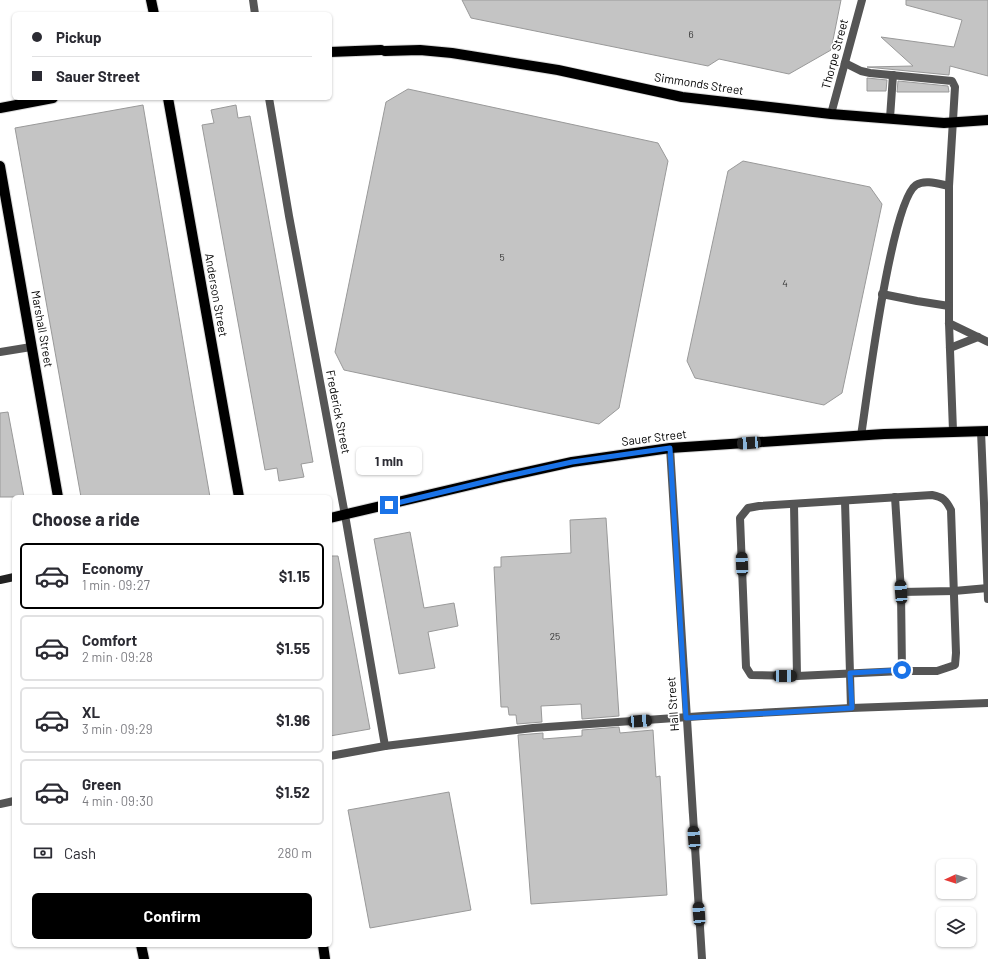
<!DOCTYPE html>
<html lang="en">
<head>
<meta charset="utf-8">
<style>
  :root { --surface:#fff; --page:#f7f7f7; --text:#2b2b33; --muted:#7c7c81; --line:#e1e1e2; --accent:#000 }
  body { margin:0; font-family:Barlow,sans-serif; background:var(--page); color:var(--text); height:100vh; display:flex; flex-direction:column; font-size:15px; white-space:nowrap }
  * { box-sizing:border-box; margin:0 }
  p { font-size:13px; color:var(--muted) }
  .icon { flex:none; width:22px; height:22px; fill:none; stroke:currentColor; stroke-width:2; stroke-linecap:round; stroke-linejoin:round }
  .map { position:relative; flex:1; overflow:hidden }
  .details { position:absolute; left:12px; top:495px; width:320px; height:452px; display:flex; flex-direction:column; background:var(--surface); border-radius:6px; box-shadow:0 1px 3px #0004 }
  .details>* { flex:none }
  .banner { position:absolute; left:12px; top:12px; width:320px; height:88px; border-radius:6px; box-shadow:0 1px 3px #0004; display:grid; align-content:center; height:88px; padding:0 20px; background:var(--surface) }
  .needle { width:26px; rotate:267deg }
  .fabs { position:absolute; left:936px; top:859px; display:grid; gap:8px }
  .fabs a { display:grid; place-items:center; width:40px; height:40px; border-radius:6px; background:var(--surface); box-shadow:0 1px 3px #0004; font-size:20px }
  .end { position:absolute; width:18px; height:18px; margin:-9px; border:5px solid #1a73e8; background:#fff; box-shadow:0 0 0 2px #fff }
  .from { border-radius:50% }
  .bubble { position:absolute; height:28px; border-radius:6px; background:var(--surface); box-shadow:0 1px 3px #0004; font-size:13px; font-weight:700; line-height:28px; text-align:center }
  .car { position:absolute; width:12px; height:24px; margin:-12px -6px; border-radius:5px; box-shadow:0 0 3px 1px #0007; background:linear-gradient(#222 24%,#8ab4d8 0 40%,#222 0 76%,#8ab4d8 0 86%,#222 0) }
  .banner b { display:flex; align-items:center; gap:14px; height:38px; font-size:15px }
  .banner b+b { border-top:1px solid var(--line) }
  .banner i { width:10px; height:10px; background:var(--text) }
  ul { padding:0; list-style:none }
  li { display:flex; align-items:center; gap:12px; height:66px; margin:0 8px 6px; padding:0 12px; border:2px solid var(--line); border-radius:6px }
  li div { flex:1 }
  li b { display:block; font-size:15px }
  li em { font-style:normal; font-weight:700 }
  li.current { border-color:var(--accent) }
  li>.icon { width:36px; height:36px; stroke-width:1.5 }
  h2 { padding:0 20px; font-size:18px; line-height:48px }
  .pay { display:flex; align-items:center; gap:10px; height:44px; padding:0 20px; font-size:15px }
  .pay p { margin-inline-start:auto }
  .button { display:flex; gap:8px; margin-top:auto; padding:8px 20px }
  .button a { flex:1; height:46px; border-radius:6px; background:var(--accent); color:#fff; font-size:16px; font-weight:700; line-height:46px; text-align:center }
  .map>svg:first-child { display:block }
</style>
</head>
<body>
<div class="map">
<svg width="988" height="959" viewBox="0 0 988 959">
  <rect width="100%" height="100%" fill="#fff"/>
  <g fill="#c4c4c4" stroke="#999">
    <polygon points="462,0 841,0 831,50 789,74 719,59 708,66 471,18"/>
    <polygon points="906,0 988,0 988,76 950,66 949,75 867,67 913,66 881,37 954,47 962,20 906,5"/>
    <polygon points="867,78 887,80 886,91 867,91"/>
    <polygon points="898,81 948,86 949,92 897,92"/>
    <polygon points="408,89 658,143 668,161 619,408 599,424 344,370 335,352 386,102"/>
    <polygon points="143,105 193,400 210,497 81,497 15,128"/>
    <polygon points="236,105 238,118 250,116 313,462 301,464 304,477 279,481 277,468 265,470 202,125 214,123 211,110"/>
    <polygon points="743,161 870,187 882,204 842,393 824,405 695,378 687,361 728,171"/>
    <polygon points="8,412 24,497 0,497 0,413"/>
    <polygon points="606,518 619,716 582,719 581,704 541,706 542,722 517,724 516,715 509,715 508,707 501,707 494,567 501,567 501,557 571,553 570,520"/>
    <polygon points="410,532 424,608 454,603 458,626 428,632 435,668 399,674 374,539"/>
    <polygon points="330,556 338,556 370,729 330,736"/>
    <polygon points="619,727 620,733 653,730 656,777 660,776 667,895 531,904 518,735 543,733 543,739 582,736 582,730"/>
    <polygon points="449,792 471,910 370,928 348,810"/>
  </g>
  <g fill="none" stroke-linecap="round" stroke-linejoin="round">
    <g stroke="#dbdbdb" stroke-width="12">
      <g id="primary">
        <polyline points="151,0 154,14"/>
        <polyline points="385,51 420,50 452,53 558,70 682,97 831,114 944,123 988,120"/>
        <polyline points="330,52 381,50"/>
        <polyline points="168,98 239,497"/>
        <polyline points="0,108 53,98"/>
        <polyline points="0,166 58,497"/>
        <polyline points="330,518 504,477 572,462 670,448 884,434 988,431"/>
        <polyline points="141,945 144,959"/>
        <polyline points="323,945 325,959"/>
      </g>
    </g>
    <g stroke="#555" stroke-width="8">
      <polyline points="845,63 861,71 870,73 952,81 955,87 949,186 949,323 953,431"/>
      <polyline points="890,118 893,75"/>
      <polyline points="882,294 917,301 949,306"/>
      <polyline points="949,323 988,342"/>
      <polyline points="950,348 978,337"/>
      <polyline points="981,431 988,599"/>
      <path d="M861,436C867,397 891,202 916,185C925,179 939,184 949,186"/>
      <path d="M932,495C943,497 946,500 951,510L956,653L955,665L937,671H902L797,676L751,675L746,667L740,518L748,508L759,506Z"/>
      <polyline points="895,497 901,592 902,671"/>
      <polyline points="845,501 851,708"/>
      <polyline points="794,504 797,676"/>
      <polyline points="901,592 954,591 988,588"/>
      <polyline points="385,746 533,728 703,716 851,708 988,703"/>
    </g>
    <polyline stroke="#555" stroke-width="8" points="0,352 31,347"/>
    <g stroke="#555" stroke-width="8">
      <polyline points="253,0 255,14"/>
      <polyline points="269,98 289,216 345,515 385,746 330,756"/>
      <polyline points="831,114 862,0"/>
      <polyline points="670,448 702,959"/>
      <polyline points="0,804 14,801"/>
    </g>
    <polyline stroke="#222" stroke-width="8" points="0,580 14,577"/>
    <use href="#primary" stroke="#000" stroke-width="10"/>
  </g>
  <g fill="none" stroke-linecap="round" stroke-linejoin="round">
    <polyline stroke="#1a73e8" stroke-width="5" points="389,505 504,477 572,462 670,448 686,718 852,708 850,673 902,670"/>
  </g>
  <g text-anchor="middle" stroke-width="3.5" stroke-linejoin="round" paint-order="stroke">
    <g font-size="10" fill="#313131">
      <text x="691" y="38">6</text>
      <text x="502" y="261">5</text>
      <text x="785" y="287">4</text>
      <text x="555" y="640">25</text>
    </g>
    <g font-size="12" fill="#000" stroke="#fff">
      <text transform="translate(835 54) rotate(-75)" y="4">Thorpe Street</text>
      <text transform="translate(699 84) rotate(9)" y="4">Simmonds Street</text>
      <text transform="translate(216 295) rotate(80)" y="4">Anderson Street</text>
      <text transform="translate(42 329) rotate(80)" y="4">Marshall Street</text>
      <text transform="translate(338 412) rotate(79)" y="4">Frederick Street</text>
      <text transform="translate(654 438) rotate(-7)" y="4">Sauer Street</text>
      <text transform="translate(673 704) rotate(-94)" y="4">Hall Street</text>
    </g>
  </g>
</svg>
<div class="fabs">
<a><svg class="needle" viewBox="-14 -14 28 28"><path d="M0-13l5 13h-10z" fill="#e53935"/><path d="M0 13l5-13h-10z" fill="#7c7c81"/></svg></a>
<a><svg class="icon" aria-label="layers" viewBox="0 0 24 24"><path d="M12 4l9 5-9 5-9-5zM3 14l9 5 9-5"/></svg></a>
</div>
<i class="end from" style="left:902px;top:670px"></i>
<i class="end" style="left:389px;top:505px"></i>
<div class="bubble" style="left:356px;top:447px;width:66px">1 min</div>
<i class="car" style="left:749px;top:443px;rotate:266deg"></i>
<i class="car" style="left:742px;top:564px;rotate:358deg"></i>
<i class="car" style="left:901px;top:592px;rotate:356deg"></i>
<i class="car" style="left:785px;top:676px;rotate:90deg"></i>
<i class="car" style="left:640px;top:721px;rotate:86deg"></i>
<i class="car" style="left:694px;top:838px;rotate:356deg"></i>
<i class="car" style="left:699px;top:914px;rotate:356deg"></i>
<div class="banner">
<b><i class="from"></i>Pickup</b>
<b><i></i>Sauer Street</b>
</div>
<section class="details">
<h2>Choose a ride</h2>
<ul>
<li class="current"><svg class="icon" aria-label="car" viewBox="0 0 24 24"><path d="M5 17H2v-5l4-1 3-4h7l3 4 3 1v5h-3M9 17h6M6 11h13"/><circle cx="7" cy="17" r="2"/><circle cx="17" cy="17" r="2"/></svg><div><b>Economy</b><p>1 min · 09:27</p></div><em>$1.15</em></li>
<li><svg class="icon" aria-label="car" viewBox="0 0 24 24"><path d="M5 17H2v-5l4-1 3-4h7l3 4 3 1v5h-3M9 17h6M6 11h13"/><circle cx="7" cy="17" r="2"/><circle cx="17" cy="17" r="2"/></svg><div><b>Comfort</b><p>2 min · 09:28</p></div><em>$1.55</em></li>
<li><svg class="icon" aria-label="car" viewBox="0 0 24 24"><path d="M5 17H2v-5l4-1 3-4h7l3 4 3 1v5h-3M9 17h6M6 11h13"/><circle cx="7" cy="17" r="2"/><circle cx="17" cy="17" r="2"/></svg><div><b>XL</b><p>3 min · 09:29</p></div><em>$1.96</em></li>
<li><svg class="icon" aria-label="car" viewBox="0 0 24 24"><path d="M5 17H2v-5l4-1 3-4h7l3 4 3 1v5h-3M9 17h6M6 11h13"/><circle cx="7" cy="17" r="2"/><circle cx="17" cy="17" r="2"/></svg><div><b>Green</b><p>4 min · 09:30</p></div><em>$1.52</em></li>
</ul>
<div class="pay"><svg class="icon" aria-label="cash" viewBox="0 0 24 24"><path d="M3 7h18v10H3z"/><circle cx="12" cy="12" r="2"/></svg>Cash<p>280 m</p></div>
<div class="button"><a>Confirm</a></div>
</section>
</div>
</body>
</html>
